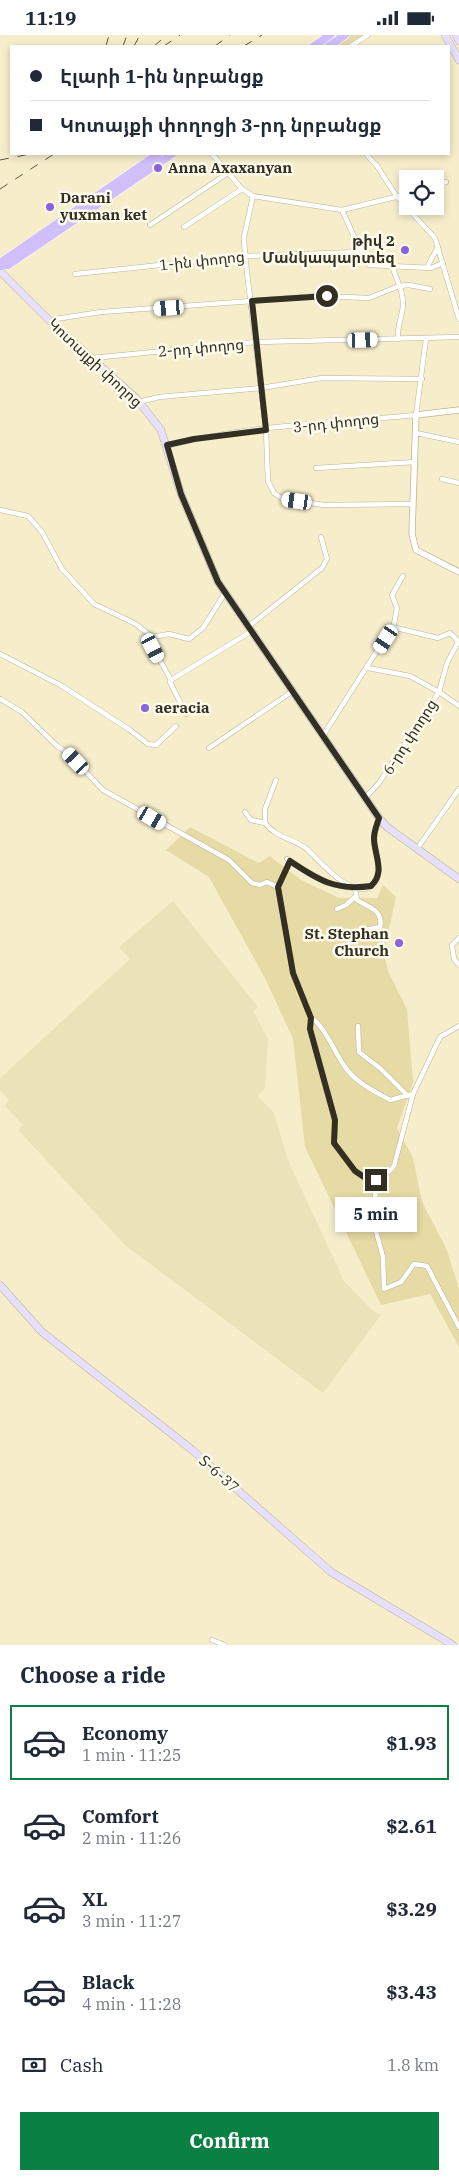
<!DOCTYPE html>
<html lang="en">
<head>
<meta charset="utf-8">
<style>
  :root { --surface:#fff; --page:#f6f6f7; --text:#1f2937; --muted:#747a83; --line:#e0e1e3; --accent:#0b8043 }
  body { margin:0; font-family:"IBM Plex Serif","Noto Sans Armenian",serif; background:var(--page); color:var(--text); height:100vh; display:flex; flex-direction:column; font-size:19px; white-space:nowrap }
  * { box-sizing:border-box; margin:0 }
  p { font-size:16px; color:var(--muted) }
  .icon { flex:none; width:28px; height:28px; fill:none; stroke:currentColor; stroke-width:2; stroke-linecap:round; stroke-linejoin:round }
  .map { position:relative; height:1610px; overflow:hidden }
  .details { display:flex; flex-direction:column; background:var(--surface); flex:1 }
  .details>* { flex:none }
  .hud { position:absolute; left:10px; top:10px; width:440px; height:110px; border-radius:0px; box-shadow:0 2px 8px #0003; display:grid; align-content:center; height:110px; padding:0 20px; background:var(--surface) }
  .tools { position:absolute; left:399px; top:135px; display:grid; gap:10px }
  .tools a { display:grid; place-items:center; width:45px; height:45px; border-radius:0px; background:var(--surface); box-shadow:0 2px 8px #0003; font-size:25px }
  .end { position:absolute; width:22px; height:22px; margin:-11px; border:6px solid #333023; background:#fff; box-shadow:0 0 0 2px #fff }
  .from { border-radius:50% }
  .bubble { position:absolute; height:35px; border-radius:0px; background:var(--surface); box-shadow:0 2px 8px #0003; font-size:16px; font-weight:700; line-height:35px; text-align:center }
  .car { position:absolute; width:15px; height:30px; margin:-15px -8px; border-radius:6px; box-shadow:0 0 4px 1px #0007; background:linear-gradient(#fff 24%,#345 0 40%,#fff 0 76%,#345 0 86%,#fff 0) }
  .hud b { display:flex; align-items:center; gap:18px; height:48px; font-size:19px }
  .hud b+b { border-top:1px solid var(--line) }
  .hud i { width:12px; height:12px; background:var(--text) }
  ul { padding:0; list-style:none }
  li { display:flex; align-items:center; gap:15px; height:75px; margin:0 10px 8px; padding:0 10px; border:2px solid transparent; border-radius:0px }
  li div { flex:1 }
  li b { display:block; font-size:19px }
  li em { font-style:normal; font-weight:700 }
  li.active { border-color:var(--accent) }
  li>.icon { width:45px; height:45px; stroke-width:1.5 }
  h2 { padding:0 20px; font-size:22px; line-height:60px }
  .pay { display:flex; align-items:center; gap:12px; height:55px; padding:0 20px; font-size:19px }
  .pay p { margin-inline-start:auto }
  .action { display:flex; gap:10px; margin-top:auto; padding:10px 20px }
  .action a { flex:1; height:58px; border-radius:0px; background:var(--accent); color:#fff; font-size:20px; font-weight:700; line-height:58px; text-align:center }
  .status { display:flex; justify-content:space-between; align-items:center; height:35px; padding:0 25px; background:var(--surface); direction:ltr }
  .status svg { height:14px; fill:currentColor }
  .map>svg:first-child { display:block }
</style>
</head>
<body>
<div class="status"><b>11:19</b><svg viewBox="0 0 49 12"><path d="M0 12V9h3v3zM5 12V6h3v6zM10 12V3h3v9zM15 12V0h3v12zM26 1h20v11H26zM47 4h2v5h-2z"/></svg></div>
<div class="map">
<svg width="459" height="1610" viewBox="0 0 459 1610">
  <rect width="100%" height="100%" fill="#f6eecb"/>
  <polygon fill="#ece2b9" points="173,866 258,972 253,976 268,1004 265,1053 257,1061 274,1078 288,1125 344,1246 373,1276 381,1280 323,1358 126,1211 18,1095 23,1090 5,1071 9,1065 0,1055 0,1043 130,924 119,912"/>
  <g fill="#e6daa5">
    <polygon points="351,0 363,0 347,11 335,11"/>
    <polygon points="190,792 259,828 270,821 301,845 339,863 377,863 383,850 396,862 384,918 388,936 407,974 413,1048 397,1093 413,1123 422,1167 447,1215 459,1254 459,1312 430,1259 381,1270 305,1112 293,1004 266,945 209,842 166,815"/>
  </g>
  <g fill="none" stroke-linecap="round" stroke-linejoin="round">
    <g stroke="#bcb493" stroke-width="5.5">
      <g id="minor">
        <polyline points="351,11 368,0"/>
        <polyline points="212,119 242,154 253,161 342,175 408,159"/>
        <polyline points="366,119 377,131 397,162 435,203 459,284"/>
        <polyline points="435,150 446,147"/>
        <polyline points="253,161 244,202 245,221 266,395 268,446 274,458 283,464 324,470 413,469"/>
        <polyline points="342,175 365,226 369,230 431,233 443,228"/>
        <polyline points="150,190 228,138"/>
        <polyline points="184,192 242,154"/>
        <path d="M392,231C397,246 406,261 402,277C400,287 397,294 398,304"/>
        <polyline points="427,232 438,212"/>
        <polyline points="75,239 245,221 360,217"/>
        <polyline points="49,285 101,277 252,266 317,261 369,263 399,251 409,250 430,254"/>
        <polyline points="92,323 257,307 459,302"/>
        <polyline points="139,367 159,362 261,353 322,343 422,344"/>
        <polyline points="416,398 459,407"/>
        <path d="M167,411C247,390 334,388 416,380L426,304"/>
        <polyline points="316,433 415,427"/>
        <polyline points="442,444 459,448"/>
        <polyline points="0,475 28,481 42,497 62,534 94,569 136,589 152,602 169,599 189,604 203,593 225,558"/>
        <polyline points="249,591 322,533 327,524 321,502"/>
        <polyline points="392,592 438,603 450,598 459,607"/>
        <polyline points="152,602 153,613 171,645 252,596"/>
        <polyline points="0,619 62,651 130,695 148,709 156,710 176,691"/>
        <polyline points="368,633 410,641 439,657 459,671"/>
        <polyline points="171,645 170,647 186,679"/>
        <polyline points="0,664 22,677 57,711 68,718 103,755 229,825 252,848 260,850 267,847 278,852 290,826"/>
        <polyline points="324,699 394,589 397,573 392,560 403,541"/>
        <polyline points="209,713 293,656"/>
        <path d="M276,745L265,774V788C276,803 293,803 307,814C319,825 356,871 375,847C384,836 375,818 374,806C374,798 377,791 379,783"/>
        <polyline points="365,763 379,748 439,657 447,628 458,607"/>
        <polyline points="245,777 251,785 265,788"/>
        <polyline points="417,814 459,754"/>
        <path d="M287,824C309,839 328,852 355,853L357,865C369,872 384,876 380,892L365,895L353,901"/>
        <polyline points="278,852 293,938 311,983 310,994 335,1085 334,1108 355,1136 367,1144 376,1145 384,1142 394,1131 413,1059 440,1002 459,991"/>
        <polyline points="337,874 346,870 356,861"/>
        <polyline points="459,903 452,910 454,924 459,930"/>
        <path d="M311,983C324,989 337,1023 348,1036C359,1049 376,1057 390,1065L413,1059"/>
        <polyline points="358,991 359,1017 381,1034 408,1061"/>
        <polyline points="376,1145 374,1189 383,1222 384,1254 401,1247 414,1229 427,1231 459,1292"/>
        <polyline points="212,1605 225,1610"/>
      </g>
    </g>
    <g stroke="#bcb493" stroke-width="7">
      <polyline id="tertiary" points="459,375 416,380 412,499 416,515 459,537"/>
    </g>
    <g stroke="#bcb493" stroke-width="8">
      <g id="secondary">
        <polyline points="445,0 459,25"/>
        <polyline points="456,0 459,6"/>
        <polyline points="0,236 49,285 136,363 161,395 181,459 218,547 379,783 387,792 459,844"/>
        <polyline points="0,1250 42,1297 191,1414 331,1537 453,1610"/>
      </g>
    </g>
    <g stroke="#fff" stroke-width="9">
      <g id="primary">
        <polyline points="314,11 330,0"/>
        <polyline points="329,11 345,0"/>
        <polyline points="0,228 158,119"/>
        <polyline points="0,231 8,230 172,119"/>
      </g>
    </g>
    <use href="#minor" stroke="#fff" stroke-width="4.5"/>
    <use href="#tertiary" stroke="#fff" stroke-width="5.5"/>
    <use href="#secondary" stroke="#e7dffc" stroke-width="7"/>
    <use href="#primary" stroke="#d0bffa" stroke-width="8"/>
    <g stroke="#5c5847" stroke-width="1" stroke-dasharray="9 9" stroke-linecap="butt">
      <polyline points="106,11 109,0"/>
      <polyline points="123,11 127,0"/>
      <polyline points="134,11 140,0"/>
      <polyline points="154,11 167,0"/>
      <polyline points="164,11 180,0"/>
      <polyline points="215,11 230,0"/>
      <polyline points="244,11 262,0"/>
      <polyline points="0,125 30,119"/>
      <polyline points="0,154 54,119"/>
    </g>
  </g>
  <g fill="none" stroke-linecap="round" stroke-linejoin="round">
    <path stroke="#333023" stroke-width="6" d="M327,261L252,266L266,395L194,404L167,410L181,459L218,547L379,783C377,790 374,796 374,803C374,820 386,837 371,851C336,856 318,845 290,826L278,852L293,938L311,983L310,994L335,1085L334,1108L355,1136L367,1144L376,1145"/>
  </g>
  <g fill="#8a62dc" stroke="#fefbed" stroke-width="2">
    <circle cx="158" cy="133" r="5"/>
    <circle cx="50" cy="172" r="5"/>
    <circle cx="405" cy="215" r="5"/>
    <circle cx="145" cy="673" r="5"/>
    <circle cx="399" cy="908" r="5"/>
  </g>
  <g text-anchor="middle" stroke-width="5" stroke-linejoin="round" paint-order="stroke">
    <g font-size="15" font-weight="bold" fill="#333023" stroke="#fefbed" text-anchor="start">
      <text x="168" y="138">Anna Axaxanyan</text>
      <text x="60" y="168">Darani<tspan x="60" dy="17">yuxman ket</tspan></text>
      <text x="395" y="211" text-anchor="end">թիվ 2<tspan x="395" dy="17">Մանկապարտեզ</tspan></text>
      <text x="155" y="678">aeracia</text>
      <text x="389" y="904" text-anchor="end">St. Stephan<tspan x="389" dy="17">Church</tspan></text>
    </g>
    <g font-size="15" fill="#333023" stroke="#fefbed">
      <text transform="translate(202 226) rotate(-6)" y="5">1-ին փողոց</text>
      <text transform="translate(201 313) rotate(-5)" y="5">2-րդ փողոց</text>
      <text transform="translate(95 328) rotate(43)" y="5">Կոտայքի փողոց</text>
      <text transform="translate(336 388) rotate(-6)" y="5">3-րդ փողոց</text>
      <text transform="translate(410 702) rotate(-57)" y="5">6-րդ փողոց</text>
      <text transform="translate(219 1439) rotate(42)" y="5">Տ-6-37</text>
    </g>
  </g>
</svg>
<div class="tools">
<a><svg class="icon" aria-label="locate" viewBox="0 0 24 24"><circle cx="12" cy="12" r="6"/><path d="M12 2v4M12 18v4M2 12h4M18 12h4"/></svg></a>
</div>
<i class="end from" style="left:327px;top:261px"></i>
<i class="end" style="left:376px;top:1145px"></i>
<div class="bubble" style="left:335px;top:1162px;width:82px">5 min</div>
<i class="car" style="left:169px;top:273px;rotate:266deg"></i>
<i class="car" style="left:363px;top:305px;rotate:88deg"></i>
<i class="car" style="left:297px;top:466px;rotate:278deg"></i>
<i class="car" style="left:386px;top:604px;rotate:213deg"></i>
<i class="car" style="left:153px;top:613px;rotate:152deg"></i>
<i class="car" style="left:76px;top:726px;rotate:317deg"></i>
<i class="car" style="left:152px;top:783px;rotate:120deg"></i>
<div class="hud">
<b><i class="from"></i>Էլարի 1-ին նրբանցք</b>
<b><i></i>Կոտայքի փողոցի 3-րդ նրբանցք</b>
</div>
</div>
<section class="details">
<h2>Choose a ride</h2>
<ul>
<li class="active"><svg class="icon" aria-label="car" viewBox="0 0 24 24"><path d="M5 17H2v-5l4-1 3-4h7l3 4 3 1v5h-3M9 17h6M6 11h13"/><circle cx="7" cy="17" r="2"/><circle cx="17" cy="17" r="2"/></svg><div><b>Economy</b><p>1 min · 11:25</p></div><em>$1.93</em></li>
<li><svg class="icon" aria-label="car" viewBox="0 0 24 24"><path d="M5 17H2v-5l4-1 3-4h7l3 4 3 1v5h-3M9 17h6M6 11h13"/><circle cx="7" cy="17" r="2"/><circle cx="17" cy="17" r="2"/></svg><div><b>Comfort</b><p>2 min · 11:26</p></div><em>$2.61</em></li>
<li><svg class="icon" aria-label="car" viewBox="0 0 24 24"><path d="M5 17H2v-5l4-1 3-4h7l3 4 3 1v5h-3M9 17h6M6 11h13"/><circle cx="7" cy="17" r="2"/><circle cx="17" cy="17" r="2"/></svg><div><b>XL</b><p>3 min · 11:27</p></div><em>$3.29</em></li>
<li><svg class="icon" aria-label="car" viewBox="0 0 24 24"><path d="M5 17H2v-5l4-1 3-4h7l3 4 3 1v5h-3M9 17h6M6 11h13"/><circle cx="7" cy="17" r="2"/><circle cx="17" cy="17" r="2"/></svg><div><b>Black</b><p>4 min · 11:28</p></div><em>$3.43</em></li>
</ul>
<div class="pay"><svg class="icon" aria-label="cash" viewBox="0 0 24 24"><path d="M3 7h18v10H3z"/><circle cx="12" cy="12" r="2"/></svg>Cash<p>1.8 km</p></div>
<div class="action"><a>Confirm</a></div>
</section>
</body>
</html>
